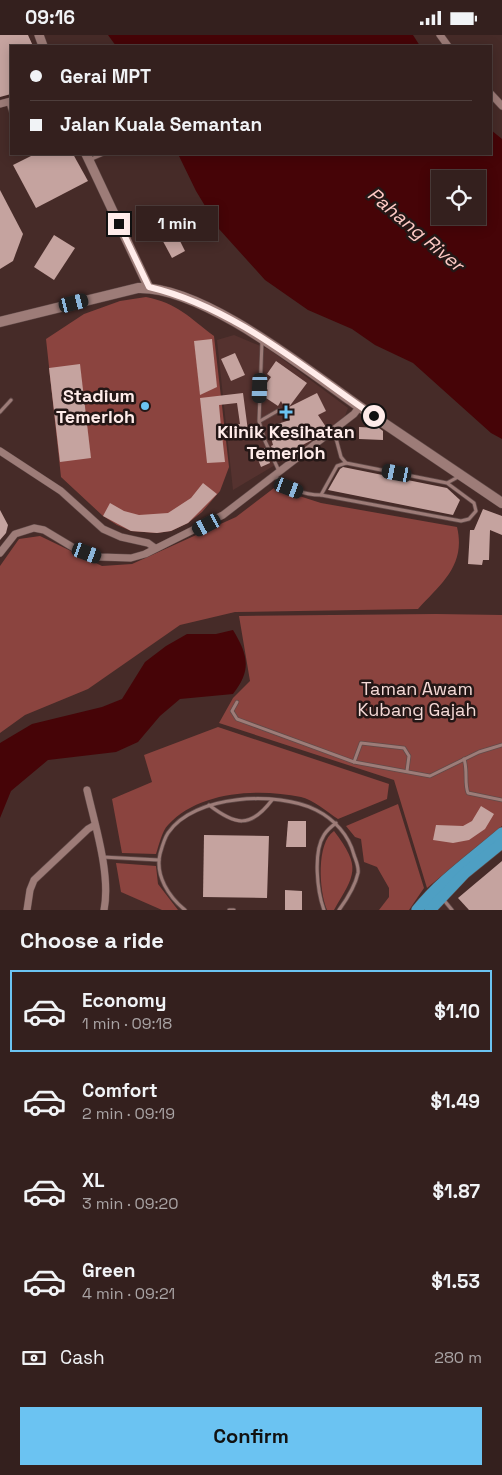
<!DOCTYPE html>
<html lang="en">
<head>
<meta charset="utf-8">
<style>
  :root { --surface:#34201e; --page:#3f2d2b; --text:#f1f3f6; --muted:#a9a3a4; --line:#4e3e3c; --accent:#6bc3f2 }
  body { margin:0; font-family:"Space Grotesk",sans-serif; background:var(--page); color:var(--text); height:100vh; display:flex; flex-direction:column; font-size:19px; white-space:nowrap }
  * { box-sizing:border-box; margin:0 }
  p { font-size:16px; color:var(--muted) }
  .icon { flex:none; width:28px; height:28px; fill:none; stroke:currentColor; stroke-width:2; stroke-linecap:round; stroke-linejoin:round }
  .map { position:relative; height:875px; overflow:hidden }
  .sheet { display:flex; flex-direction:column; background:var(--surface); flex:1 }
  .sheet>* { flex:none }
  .banner { position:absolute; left:10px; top:10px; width:482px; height:110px; border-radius:0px; box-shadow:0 2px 12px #0003,0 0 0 1px var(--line); display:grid; align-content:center; height:110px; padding:0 20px; background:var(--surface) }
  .controls { position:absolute; left:431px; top:135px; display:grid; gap:10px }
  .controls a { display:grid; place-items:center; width:55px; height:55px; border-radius:0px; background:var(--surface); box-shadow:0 2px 12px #0003,0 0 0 1px var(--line); font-size:25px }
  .end { position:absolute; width:22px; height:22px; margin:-11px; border:6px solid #ffecea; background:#111; box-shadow:0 0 0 2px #111 }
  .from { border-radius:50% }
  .bubble { position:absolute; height:35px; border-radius:0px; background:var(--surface); box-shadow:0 2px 12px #0003,0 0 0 1px var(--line); font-size:16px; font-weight:800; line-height:35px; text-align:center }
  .car { position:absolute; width:15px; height:30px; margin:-15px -8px; border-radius:6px; box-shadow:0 0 4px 1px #0007; background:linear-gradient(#222 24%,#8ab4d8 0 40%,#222 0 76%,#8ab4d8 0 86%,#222 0) }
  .banner b { display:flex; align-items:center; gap:18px; height:48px; font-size:19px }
  .banner b+b { border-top:1px solid var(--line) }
  .banner i { width:12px; height:12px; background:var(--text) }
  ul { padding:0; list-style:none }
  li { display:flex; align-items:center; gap:15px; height:82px; margin:0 10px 8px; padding:0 10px; border:2px solid transparent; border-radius:0px }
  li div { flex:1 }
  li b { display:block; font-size:19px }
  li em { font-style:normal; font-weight:800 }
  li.on { border-color:var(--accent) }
  li>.icon { width:45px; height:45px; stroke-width:1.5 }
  h2 { padding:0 20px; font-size:22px; line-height:60px }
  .pay { display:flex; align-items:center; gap:12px; height:55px; padding:0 20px; font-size:19px }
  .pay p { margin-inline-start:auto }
  .cta { display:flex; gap:10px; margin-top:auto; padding:10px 20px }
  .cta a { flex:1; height:58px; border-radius:0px; background:var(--accent); color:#111; font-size:20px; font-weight:800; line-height:58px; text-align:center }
  .status { display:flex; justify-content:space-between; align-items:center; height:35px; padding:0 25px; background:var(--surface); direction:ltr }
  .status svg { height:14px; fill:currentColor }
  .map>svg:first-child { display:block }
</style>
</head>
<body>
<div class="status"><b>09:16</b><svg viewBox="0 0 49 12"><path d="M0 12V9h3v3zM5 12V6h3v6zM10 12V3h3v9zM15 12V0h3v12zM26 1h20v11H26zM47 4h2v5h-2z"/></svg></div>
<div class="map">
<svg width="502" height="875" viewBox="0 0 502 875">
  <rect width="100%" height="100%" fill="#462b28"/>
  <polygon fill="#55322f" points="234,300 270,315 348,373 345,381 314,407 233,455 217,305"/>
  <g fill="#8b443f">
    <path d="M146,262C177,268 190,283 214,301L229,432L220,456L202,477L188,488L171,496L157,498L131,496L117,490L103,481L61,442L46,304L84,279L120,266Z"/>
    <path d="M274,453L321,468L457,492C466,530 442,548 418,574L235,577L180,590L88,654L25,680L0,698V531L19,504L40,501L102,531L132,529L236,482Z"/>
    <polygon points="436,579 502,580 502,791 427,853 394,745 219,688 233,663 250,646 239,581"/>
    <path d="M218,692L389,749L387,764L338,784C327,777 314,765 301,762C258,753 199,756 168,790C162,796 159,810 156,819L122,818L112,764L152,747L144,720Z"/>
    <polygon points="398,769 424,853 409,875 379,875 389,862 389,853 377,832 364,827 361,804 355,802 346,791"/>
    <path d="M334,796C362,833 355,839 334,875H327C319,856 316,808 334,796Z"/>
    <polygon points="116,828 156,831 158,849 178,875 162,875 121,857"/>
  </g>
  <g fill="#460407" fill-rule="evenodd">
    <polygon points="108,0 413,0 420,11 116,11"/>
    <path d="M491,95L502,104V404L491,398L413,328L375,310L352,294L308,275L265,245L219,194L196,156L178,119H491ZM440,144H478V181H440Z"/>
    <path d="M233,595C248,620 252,635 233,659L180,664L160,681L138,707L116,717L48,725L11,756L0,783V708L32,689L102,672L122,664L145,627L166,611L187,599H216Z"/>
  </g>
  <g fill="#c5a39f" fill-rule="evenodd">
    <polygon points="0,0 28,0 33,11 11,11 11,59 0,62"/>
    <polygon points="35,119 73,119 88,146 36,173 13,130"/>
    <polygon points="0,155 23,199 13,226 0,234"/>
    <polygon points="172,190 185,216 172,223 158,197"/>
    <polygon points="54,200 75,213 54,245 34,232"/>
    <polygon points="212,304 217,352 200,360 194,306"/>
    <polygon points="235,318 245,340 231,346 221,324"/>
    <polygon points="276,326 307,348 289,372 317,358 326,376 318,380 326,392 312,401 314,404 293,415 275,420 271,411 273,410 268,392 290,385 281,366 278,371 263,361 268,355 264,352 271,342 267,339"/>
    <polygon points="80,329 91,423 60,427 49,333"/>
    <path d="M243,358L248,396L222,400L225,427L207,428L200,363ZM237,368L240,389L221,392L219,370Z"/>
    <polygon points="359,392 379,393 383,396 383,405 359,404"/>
    <polygon points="265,413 270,428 261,432 255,417"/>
    <polygon points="343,432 447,453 460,465 453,480 328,455 340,434"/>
    <polygon points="203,448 217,459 188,488 171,496 157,498 131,496 103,481 110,468 124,476 139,480 168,478 191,463"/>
    <polygon points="483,474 502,481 502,500 490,495 489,525 483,525 482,530 468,529 470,495 474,495"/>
    <polygon points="0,475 8,490 6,498 0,505"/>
    <polygon points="481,771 494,779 485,794 469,805 453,808 433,805 436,790 463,791 472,786"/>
    <polygon points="288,786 306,786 306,812 286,812"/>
    <polygon points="204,800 269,801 267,863 203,862"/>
    <polygon points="502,826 502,875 469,875 458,863"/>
    <polygon points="285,855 302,856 302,875 285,875"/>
  </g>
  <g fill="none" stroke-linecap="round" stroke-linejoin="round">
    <g stroke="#624b49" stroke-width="4.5">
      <g id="service">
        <polyline points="8,68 11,77"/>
        <polyline points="89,125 103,119"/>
        <polyline points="262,306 259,386 265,406 279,436"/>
        <polyline points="0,377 11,365"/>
        <polyline points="260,386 279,375"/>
        <polyline points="334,396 341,422 346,428"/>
        <path d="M275,442C289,453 302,460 321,460"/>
        <polyline points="447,448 474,468 476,476 469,484 461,486 321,460 337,431 346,428 447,448 458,442"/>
        <polyline points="237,667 232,676 237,684 354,727 430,741 479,717 502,710"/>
        <path d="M464,724C468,736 464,748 468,758L502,765"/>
        <polyline points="354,727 361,708 404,713 409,721 407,736"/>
        <path d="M209,770C235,790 250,794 272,765"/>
        <polyline points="102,822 159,825"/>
        <polyline points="443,864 452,875"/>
        <path d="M185,875C169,862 155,841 160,819C162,812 164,804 168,798C194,759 278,756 316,775C334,784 349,800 354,820C356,826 359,832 358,838C355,852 347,864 339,875"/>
        <polyline points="229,875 234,875"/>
        <path d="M324,875C317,856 313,817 324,800C327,795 332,791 336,788"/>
      </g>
    </g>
    <g stroke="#624b49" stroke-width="8">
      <g id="minor">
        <polyline points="440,0 448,11"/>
        <polyline points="491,59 502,71"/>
        <polyline points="0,69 11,66"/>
        <polyline points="0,416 61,456 103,494 121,502 148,508 155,513"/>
        <polyline points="0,518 15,499 34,493 44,495 74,513 100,522 131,523 145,519 223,480 354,379 360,371"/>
        <path d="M87,755C95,790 111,840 104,875"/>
        <polyline points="27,875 30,855 34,845 88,794 95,790"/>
      </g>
    </g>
    <g stroke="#624b49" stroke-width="10">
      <g id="tertiary">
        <polyline points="39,0 43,11"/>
        <polyline points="86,119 149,253"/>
      </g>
    </g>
    <g stroke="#624b49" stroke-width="11">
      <path id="secondary" d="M0,287L138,253C203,251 307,335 360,372C408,404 455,436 502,468"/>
    </g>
    <g stroke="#624b49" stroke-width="12">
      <g id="primary">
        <path d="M417,875C441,845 473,823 502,798"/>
        <polyline points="430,875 465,838 502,808"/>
      </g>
    </g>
    <use href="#service" stroke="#9d7c78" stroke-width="3"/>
    <use href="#minor" stroke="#9d7c78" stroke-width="7"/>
    <use href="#tertiary" stroke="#9d7c78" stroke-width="9"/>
    <use href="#secondary" stroke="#9d7c78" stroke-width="10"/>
    <use href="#primary" stroke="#4e9fc3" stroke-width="11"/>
  </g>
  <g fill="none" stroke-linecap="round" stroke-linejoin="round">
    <path stroke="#ffecea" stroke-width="6" d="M119,189L149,252C234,272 304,333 374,381"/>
  </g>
  <g fill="#6bc3f2" stroke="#241716" stroke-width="2">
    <circle cx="145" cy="371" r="5"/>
    <path d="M283.5 369.5h5v5h5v5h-5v5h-5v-5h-5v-5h5z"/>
  </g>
  <g text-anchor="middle" stroke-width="5" stroke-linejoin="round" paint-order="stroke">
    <g font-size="18" font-weight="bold" fill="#ffecea" stroke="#241716" text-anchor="end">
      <text x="135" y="367">Stadium<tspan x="135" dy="21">Temerloh</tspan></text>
      <text x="286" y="403" text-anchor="middle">Klinik Kesihatan<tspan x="286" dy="21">Temerloh</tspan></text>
    </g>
    <g font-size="18" fill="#f4d9d6" stroke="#241716">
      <text x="417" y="660">Taman Awam<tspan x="417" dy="21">Kubang Gajah</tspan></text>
    </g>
    <g font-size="19" font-style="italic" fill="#fecac5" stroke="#241716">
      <text transform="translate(416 194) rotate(40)" y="7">Pahang River</text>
    </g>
  </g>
</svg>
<div class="controls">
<a><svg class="icon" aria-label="locate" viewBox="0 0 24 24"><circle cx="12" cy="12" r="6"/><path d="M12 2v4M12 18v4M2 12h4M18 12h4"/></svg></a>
</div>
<i class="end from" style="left:374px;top:381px"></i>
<i class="end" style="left:119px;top:189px"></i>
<div class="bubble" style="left:136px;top:171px;width:82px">1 min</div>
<i class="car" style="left:74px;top:268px;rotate:76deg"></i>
<i class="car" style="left:260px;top:353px;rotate:182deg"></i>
<i class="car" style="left:397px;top:438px;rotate:281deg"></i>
<i class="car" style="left:289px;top:453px;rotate:111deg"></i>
<i class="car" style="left:207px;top:490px;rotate:242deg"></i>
<i class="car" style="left:87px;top:518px;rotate:110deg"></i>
<div class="banner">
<b><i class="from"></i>Gerai MPT</b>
<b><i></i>Jalan Kuala Semantan</b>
</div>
</div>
<section class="sheet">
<h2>Choose a ride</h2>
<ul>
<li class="on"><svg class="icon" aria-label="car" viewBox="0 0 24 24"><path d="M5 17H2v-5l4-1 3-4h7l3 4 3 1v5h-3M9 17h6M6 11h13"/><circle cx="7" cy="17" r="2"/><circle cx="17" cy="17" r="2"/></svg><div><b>Economy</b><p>1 min · 09:18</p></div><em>$1.10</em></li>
<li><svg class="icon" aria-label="car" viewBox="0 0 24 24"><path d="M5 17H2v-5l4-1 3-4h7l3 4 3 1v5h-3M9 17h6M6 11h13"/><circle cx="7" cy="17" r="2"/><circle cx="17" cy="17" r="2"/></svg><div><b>Comfort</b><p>2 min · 09:19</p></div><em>$1.49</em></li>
<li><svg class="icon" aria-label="car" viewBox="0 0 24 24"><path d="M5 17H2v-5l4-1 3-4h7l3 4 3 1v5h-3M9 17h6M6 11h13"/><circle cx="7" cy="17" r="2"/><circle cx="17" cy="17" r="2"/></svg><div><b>XL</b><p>3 min · 09:20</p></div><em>$1.87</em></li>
<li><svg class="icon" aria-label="car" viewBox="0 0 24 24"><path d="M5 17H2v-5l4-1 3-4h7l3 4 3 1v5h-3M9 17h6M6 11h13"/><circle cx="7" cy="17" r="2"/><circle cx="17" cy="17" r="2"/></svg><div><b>Green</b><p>4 min · 09:21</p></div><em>$1.53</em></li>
</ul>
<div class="pay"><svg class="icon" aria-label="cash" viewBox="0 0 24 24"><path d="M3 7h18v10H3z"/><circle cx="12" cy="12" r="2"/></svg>Cash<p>280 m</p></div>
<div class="cta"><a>Confirm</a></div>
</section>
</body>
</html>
